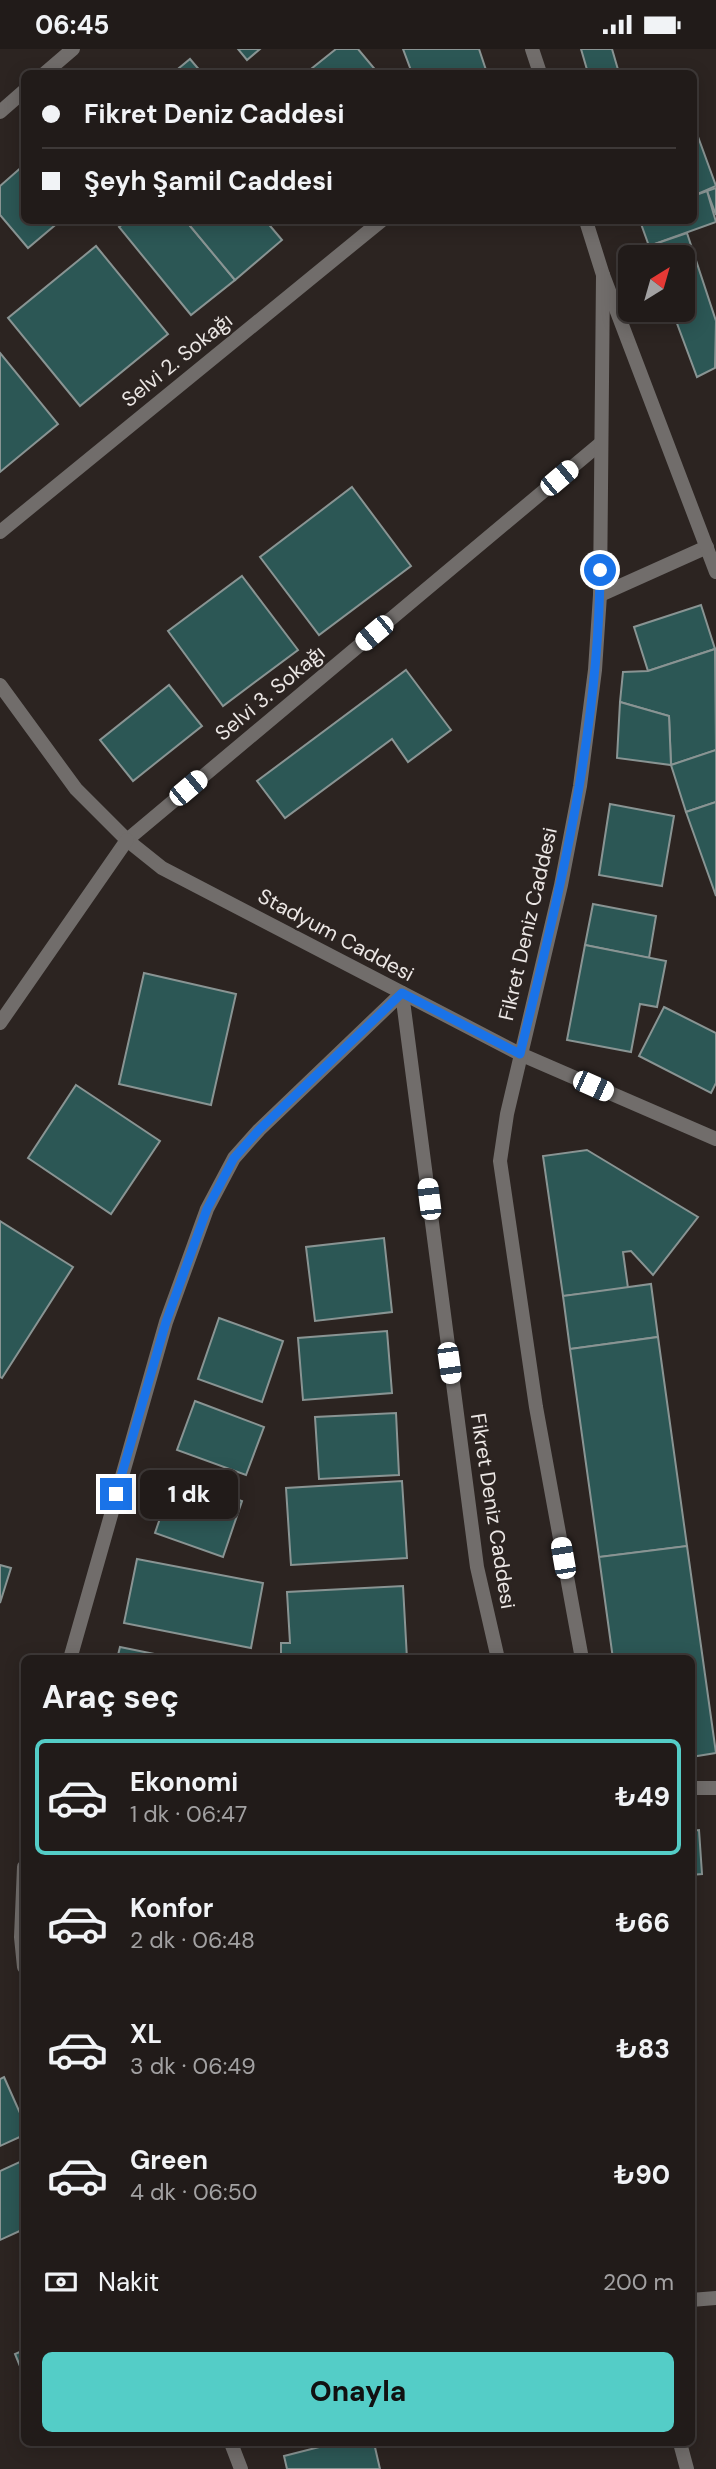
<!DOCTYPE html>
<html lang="tr">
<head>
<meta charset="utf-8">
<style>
  :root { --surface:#211b19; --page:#292422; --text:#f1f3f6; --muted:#a2a1a2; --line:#3e3938; --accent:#54cdc7 }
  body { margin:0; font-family:"DM Sans",sans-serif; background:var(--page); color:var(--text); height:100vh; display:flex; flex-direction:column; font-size:26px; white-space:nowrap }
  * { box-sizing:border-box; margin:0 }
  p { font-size:23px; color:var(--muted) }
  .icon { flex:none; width:38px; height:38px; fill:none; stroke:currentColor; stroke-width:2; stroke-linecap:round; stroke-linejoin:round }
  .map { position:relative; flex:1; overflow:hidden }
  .panel { position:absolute; left:21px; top:1606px; width:674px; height:791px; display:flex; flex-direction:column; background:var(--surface); border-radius:10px; box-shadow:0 4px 18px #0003,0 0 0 2px var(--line) }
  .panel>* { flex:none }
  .hud { position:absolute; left:21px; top:21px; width:676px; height:154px; border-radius:10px; box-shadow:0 4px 18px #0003,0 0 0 2px var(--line); display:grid; align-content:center; height:154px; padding:0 21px; background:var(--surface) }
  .needle { width:46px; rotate:37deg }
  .tools { position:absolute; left:618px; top:196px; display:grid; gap:14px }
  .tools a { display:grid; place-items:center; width:77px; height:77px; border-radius:10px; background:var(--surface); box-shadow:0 4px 18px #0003,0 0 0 2px var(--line); font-size:35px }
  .end { position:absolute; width:32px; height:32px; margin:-16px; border:9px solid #1a73e8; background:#fff; box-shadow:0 0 0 4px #fff }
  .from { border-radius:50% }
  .bubble { position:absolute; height:49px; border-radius:10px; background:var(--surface); box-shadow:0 4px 18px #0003,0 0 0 2px var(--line); font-size:23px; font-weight:800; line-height:49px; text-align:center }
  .car { position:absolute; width:21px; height:42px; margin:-21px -10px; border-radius:9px; box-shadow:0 0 5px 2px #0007; background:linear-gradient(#fff 24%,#345 0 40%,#fff 0 76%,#345 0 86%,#fff 0) }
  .hud b { display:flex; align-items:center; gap:24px; height:66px; font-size:26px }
  .hud b+b { border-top:2px solid var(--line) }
  .hud i { width:18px; height:18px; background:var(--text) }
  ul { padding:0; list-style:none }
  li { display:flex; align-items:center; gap:21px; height:116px; margin:0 14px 10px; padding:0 7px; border:4px solid transparent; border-radius:10px }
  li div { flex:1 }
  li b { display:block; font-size:26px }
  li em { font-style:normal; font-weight:800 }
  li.active { border-color:var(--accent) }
  li>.icon { width:63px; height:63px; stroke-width:1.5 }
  h2 { padding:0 21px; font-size:32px; line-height:84px }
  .pay { display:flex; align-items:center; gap:18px; height:77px; padding:0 21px; font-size:26px }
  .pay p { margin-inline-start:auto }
  .button { display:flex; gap:14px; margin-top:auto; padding:14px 21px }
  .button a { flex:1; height:80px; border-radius:10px; background:var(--accent); color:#111; font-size:28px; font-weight:800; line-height:80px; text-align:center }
  .status { display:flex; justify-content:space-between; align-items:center; height:49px; padding:0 35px; background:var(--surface); direction:ltr }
  .status svg { height:19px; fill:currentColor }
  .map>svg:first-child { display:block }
</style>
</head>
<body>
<div class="status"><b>06:45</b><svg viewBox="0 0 49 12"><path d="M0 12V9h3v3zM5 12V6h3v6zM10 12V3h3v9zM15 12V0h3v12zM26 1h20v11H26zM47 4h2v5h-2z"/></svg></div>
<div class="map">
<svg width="716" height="2420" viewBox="0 0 716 2420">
  <rect width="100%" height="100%" fill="#2c2421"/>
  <g fill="#2c5755" stroke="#899493" stroke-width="2">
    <polygon points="238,0 260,0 247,11"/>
    <polygon points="336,0 358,0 378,24 306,24"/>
    <polygon points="403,0 479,0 487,24 412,24"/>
    <polygon points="581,0 612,0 619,24 588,24"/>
    <polygon points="190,10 202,24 173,24"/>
    <polygon points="693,74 716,137 693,147"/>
    <polygon points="24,116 24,172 60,172 28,199 0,166 0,137"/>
    <polygon points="716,139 716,166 707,142"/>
    <polygon points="707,142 716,173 649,197 640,172 693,172 693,147"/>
    <polygon points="127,172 186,172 235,231 191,266 119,178"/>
    <polygon points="186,172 266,172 282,191 235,231"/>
    <polygon points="687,184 716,272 715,319 697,328 672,261 682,261 682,208 653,208 649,197"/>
    <polygon points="96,197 168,285 80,357 8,269"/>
    <polygon points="0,304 58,375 0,423"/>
    <polygon points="352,438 411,517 319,586 260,508"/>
    <polygon points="242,527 298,601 223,657 168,582"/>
    <polygon points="701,556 715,600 648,622 634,578"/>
    <polygon points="715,600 716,701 671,716 669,667 620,653 623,623 648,622"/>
    <polygon points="406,621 451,681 408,713 392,690 285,769 257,732"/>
    <polygon points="169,636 202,677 133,732 100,691"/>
    <polygon points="620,653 669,667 671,716 617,709"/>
    <polygon points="716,701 716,753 686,763 671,716"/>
    <polygon points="716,753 716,847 686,763"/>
    <polygon points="610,755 674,767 662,837 599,826"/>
    <polygon points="593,855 656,867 649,909 585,896"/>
    <polygon points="585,896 666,912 657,958 640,955 631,1003 567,991"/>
    <polygon points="144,924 236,945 211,1056 119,1035"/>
    <polygon points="664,958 716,984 716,1034 711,1044 639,1007"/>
    <polygon points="76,1036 160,1092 111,1165 28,1109"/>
    <polygon points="587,1101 698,1168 653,1226 631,1202 623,1203 628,1239 563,1247 543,1107"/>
    <polygon points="0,1172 73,1218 2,1329 0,1328"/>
    <polygon points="384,1189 392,1263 315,1272 306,1198"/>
    <polygon points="651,1235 658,1288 570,1300 563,1247"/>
    <polygon points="219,1269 283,1292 262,1353 198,1330"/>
    <polygon points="387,1282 392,1344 303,1351 298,1289"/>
    <polygon points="658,1288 687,1497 599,1508 570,1300"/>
    <polygon points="195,1352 264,1378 246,1426 177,1401"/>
    <polygon points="396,1364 399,1426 319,1430 315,1368"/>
    <polygon points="174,1428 242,1452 223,1508 155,1484"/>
    <polygon points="402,1432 407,1509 291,1516 286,1439"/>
    <polygon points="687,1497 716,1704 691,1708 691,1610 613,1610 599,1508"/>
    <polygon points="137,1510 263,1534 251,1599 124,1574"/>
    <polygon points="0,1516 11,1519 0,1554"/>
    <polygon points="403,1537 407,1610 281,1610 281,1594 290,1594 287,1543"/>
    <polygon points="120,1598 179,1610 117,1610"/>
    <polygon points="699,1781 702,1825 691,1826 691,1782"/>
    <polygon points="4,2028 24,2073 24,2086 0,2097 0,2030"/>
    <polygon points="24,2111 24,2180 0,2191 0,2122"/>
    <polygon points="24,2301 24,2327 15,2305"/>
    <polygon points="335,2394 374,2394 380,2420 287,2420 284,2407"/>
  </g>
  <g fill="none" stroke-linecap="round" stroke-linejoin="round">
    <g stroke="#716d6b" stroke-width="14">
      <polyline points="45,24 73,0"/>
      <polyline points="0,63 24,42"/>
      <polyline points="0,483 381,172"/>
      <polyline points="600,546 707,498"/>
      <polyline points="127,791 601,394"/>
      <polyline points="691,1739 716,1739"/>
      <polyline points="691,2251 716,2249"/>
    </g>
    <g stroke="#716d6b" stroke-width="14">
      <polyline points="532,0 540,24"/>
      <polyline points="586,172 603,226 716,523"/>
      <polyline points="0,636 76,740 127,791 162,819 520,1005 716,1090"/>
      <polyline points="402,944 477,1518 498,1610"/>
      <polyline points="0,974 127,791"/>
      <polyline points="70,1610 166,1273 207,1160 234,1109 259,1081 402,944"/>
      <polyline points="582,1610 536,1358 500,1112 507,1065 561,836 580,737 595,621 600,546 603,226"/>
      <polyline points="24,1818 21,1888 24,1918"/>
      <polyline points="231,2394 241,2420"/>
      <polyline points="680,2394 687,2420"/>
    </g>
  </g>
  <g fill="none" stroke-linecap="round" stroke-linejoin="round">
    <path stroke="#1a73e8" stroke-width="9" d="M116,1445L166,1273L207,1160L234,1109L259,1081L402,944L520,1005C559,846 599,685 600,521"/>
  </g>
  <g text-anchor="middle" stroke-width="5" stroke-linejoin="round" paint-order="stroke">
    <g font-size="21" fill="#ebe6e4" stroke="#2c2421">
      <text transform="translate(177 311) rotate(-39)" y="7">Selvi 2. Sokağı</text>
      <text transform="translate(270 644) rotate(-40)" y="7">Selvi 3. Sokağı</text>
      <text transform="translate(528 875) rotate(-77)" y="7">Fikret Deniz Caddesi</text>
      <text transform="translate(336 886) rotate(28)" y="7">Stadyum Caddesi</text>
      <text transform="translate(493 1462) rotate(81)" y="7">Fikret Deniz Caddesi</text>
    </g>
  </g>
</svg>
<div class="tools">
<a><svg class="needle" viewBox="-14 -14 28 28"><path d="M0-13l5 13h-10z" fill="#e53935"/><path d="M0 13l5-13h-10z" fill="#a2a1a2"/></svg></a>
</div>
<i class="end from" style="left:600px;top:521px"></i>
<i class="end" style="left:116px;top:1445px"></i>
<div class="bubble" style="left:140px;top:1421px;width:98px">1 dk</div>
<i class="car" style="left:559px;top:429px;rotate:50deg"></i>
<i class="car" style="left:374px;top:584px;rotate:230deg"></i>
<i class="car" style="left:188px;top:739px;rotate:50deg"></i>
<i class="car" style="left:593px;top:1037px;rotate:114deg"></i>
<i class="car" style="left:429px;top:1150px;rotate:353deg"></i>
<i class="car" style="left:449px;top:1314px;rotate:172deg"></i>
<i class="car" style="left:563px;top:1509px;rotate:350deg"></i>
<div class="hud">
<b><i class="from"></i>Fikret Deniz Caddesi</b>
<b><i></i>Şeyh Şamil Caddesi</b>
</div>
<section class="panel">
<h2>Araç seç</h2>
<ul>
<li class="active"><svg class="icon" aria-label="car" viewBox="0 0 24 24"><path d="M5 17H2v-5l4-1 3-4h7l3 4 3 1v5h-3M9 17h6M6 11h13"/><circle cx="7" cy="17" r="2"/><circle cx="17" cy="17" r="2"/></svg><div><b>Ekonomi</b><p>1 dk · 06:47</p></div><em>₺49</em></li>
<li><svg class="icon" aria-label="car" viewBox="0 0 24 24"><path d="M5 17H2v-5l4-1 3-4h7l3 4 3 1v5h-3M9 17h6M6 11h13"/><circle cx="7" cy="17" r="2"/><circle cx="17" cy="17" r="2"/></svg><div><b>Konfor</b><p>2 dk · 06:48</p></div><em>₺66</em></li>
<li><svg class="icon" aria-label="car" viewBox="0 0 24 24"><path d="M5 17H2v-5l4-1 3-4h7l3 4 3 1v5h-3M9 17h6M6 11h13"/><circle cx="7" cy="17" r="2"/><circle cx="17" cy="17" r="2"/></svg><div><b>XL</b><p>3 dk · 06:49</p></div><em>₺83</em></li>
<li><svg class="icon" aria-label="car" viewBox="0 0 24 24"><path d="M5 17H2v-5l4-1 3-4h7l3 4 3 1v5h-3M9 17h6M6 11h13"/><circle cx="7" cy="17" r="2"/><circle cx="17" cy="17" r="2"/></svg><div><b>Green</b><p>4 dk · 06:50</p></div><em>₺90</em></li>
</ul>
<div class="pay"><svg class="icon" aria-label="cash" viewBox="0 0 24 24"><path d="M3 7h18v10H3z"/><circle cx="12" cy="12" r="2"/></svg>Nakit<p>200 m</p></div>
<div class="button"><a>Onayla</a></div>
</section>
</div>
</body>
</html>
